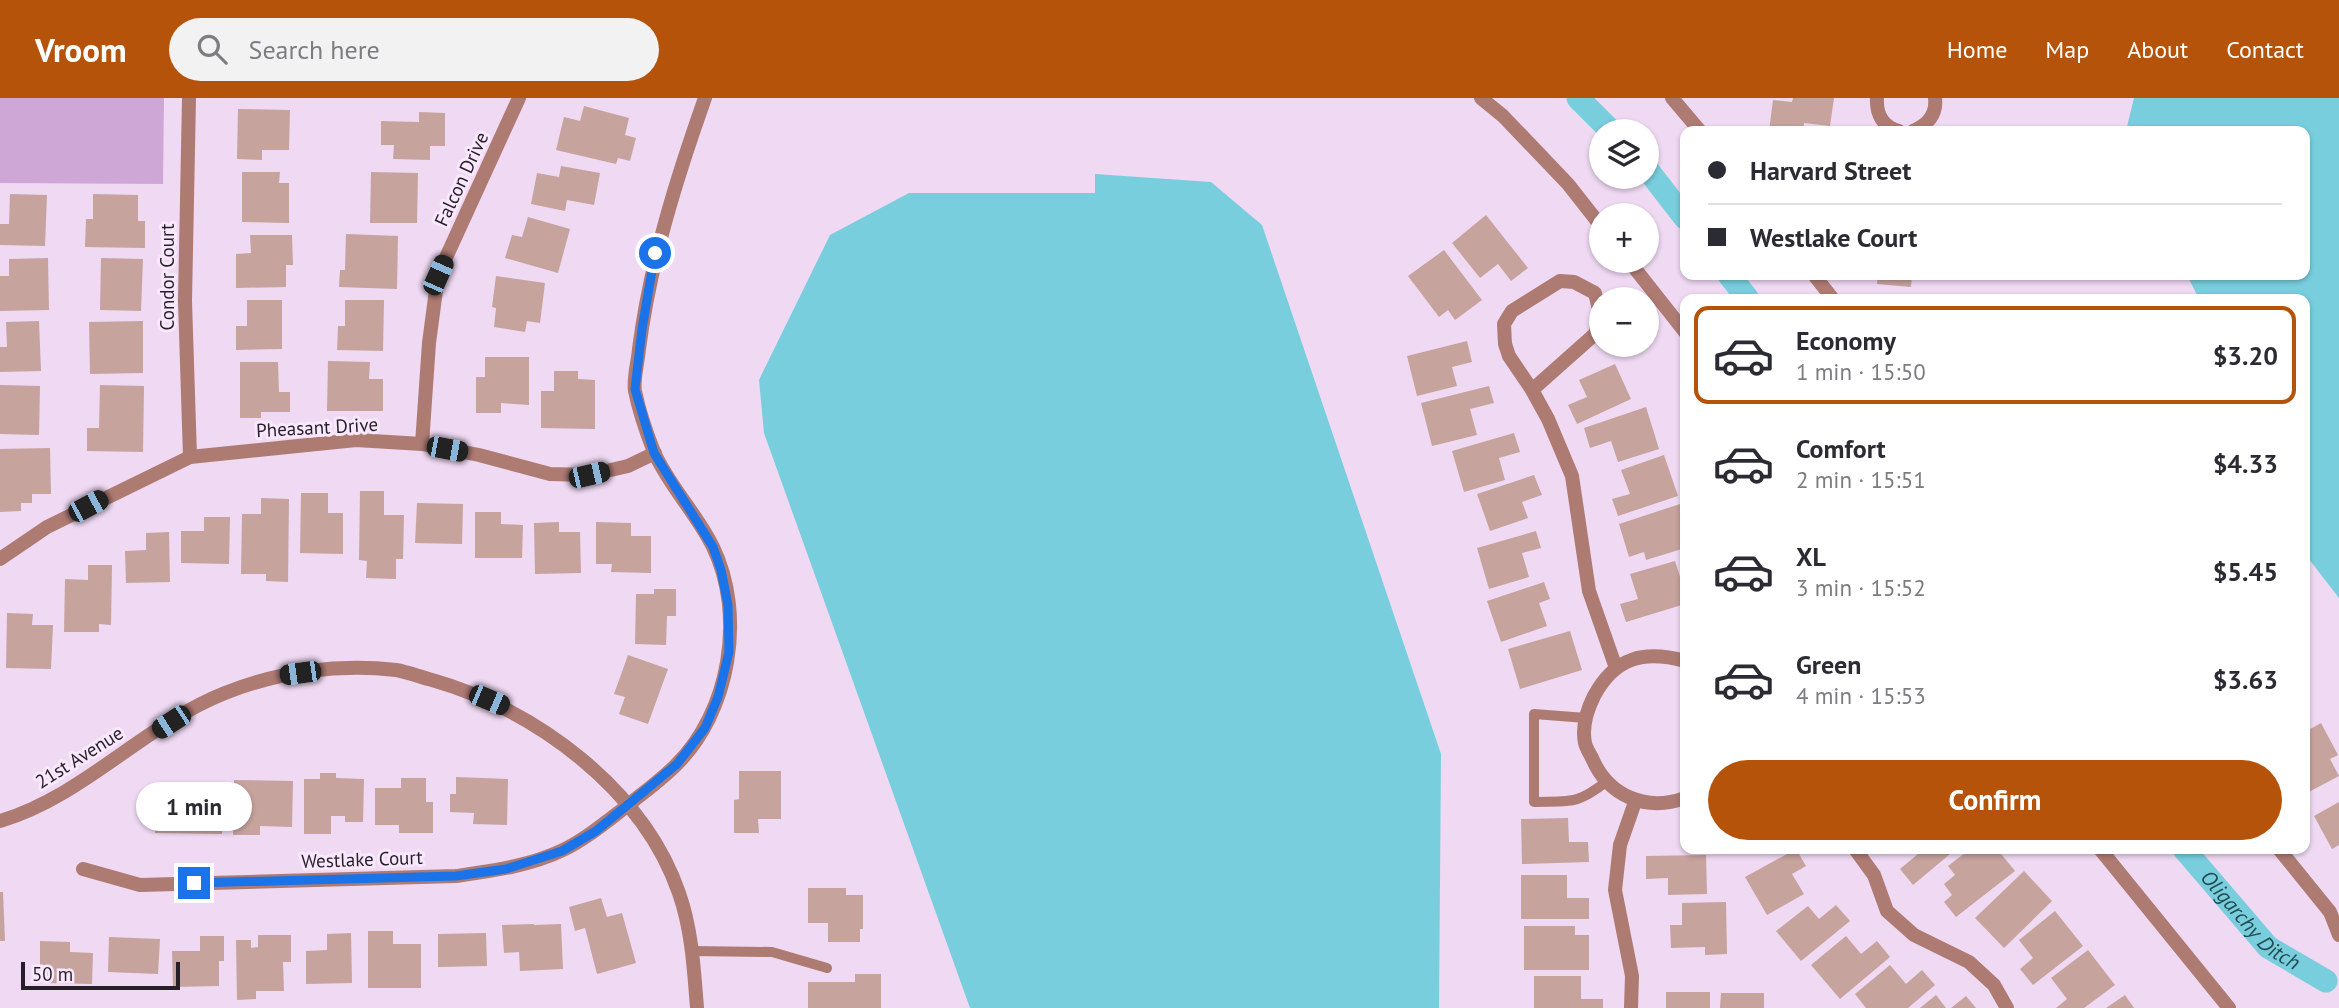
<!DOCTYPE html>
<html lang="en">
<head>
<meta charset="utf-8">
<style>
  :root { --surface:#fff; --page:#f2f2f3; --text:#2b2b33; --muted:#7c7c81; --line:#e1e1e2; --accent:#b45309 }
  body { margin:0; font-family:"PT Sans",sans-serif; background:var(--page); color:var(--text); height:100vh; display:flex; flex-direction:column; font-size:26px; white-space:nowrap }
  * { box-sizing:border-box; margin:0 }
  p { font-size:23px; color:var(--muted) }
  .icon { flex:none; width:38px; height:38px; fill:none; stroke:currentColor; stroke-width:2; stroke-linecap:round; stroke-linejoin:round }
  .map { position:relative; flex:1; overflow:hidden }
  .details { position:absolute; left:1680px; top:196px; width:630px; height:560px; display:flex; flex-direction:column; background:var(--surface); border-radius:14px; box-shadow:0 2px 5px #0004 }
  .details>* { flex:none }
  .top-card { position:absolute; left:1680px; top:28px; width:630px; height:154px; border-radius:14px; box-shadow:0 2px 5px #0004; display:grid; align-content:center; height:154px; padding:0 28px; background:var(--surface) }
  .buttons { position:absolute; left:1589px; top:21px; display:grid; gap:14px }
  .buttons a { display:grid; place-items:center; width:70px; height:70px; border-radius:50%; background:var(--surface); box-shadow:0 2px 5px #0004; font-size:35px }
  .scale { position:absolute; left:21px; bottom:18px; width:159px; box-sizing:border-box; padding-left:7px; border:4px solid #261f28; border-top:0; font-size:19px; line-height:24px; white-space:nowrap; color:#261f28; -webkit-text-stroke:5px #f9e8fd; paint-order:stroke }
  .end { position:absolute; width:32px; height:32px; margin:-16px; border:9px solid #1a73e8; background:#fff; box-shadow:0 0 0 4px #fff }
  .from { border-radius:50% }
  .bubble { position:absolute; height:49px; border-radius:24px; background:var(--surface); box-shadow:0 2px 5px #0004; font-size:23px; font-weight:700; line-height:49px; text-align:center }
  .car { position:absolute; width:21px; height:42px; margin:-21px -10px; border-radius:9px; box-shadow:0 0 5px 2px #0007; background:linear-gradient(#222 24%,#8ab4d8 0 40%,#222 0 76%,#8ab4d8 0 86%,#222 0) }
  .top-card b { display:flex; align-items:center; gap:24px; height:66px; font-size:26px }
  .top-card b+b { border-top:2px solid var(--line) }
  .top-card i { width:18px; height:18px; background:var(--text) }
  ul { padding:12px 0 0; list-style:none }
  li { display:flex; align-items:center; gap:21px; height:98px; margin:0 14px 10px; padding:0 14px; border:4px solid transparent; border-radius:14px }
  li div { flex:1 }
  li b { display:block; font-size:26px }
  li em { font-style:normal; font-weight:700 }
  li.active { border-color:var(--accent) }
  li>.icon { width:63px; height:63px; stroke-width:1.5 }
  .cta { display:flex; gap:14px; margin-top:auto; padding:14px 28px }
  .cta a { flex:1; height:80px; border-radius:42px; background:var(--accent); color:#fff; font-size:28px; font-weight:700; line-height:80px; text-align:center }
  header { display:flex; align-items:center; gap:42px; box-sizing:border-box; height:98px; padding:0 35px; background:var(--accent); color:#fff }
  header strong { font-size:33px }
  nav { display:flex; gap:38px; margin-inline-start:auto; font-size:24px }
  .search { width:490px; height:63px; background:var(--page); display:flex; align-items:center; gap:18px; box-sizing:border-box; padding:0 24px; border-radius:38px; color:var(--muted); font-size:26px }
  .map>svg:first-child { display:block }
</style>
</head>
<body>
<header>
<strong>Vroom</strong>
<div class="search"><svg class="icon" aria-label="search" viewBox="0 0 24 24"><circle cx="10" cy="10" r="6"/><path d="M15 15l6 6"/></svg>Search here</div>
<nav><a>Home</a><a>Map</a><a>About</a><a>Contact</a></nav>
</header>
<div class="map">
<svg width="2339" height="910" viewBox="0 0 2339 910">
  <rect width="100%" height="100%" fill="#efd9f3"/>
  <polygon fill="#cfa7d7" points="0,0 164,0 163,86 0,85"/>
  <g fill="#78cedd">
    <polygon points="2134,0 2339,0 2339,500 2305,456 2305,201 2199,201 2187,177 2305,177 2305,33 2126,33"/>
    <polygon points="1095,76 1211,84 1262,127 1441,656 1439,910 970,910 764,335 759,282 830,137 909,95 1095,95"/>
  </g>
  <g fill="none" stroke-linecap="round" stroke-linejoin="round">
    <g stroke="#78cedd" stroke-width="23">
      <polyline points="1578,0 1611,33"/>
      <polyline points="1647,71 1685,120"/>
      <polyline points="1729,177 1748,201"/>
      <path id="s1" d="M2184,751L2268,849L2326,883"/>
    </g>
  </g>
  <g fill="#c6a39d">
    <polygon points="1793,0 1834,0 1830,28 1804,25 1803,33 1769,33 1773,2 1792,4"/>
    <polygon points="584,8 629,20 625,37 636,40 630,63 618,60 616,66 556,52 564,19 580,23"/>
    <polygon points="238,11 290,12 289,52 262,52 262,62 237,61"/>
    <polygon points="419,14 445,15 445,48 430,48 430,62 393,61 394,47 381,47 381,23 419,24"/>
    <polygon points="561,68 600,75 594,107 567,102 565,113 531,106 537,75 559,79"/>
    <polygon points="242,74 280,74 279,85 289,85 289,125 242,124"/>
    <polygon points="371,74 418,75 417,125 370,125"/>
    <polygon points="10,96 47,97 45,148 0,147 0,126 9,126"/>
    <polygon points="93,96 138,97 138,123 145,123 145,150 85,149 86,121 93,121"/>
    <polygon points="1486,117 1528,170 1511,183 1498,166 1480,180 1452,145"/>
    <polygon points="528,119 570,131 558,175 505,160 512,137 522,139"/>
    <polygon points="346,136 398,138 397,191 339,189 340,172 345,172"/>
    <polygon points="250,137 292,137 293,167 286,167 286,189 236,190 236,156 251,155"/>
    <polygon points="1444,152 1482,202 1455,222 1448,212 1439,219 1408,178"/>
    <polygon points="48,160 49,212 0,213 0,178 9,178 9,161"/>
    <polygon points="101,160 143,161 141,213 100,212"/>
    <polygon points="1878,177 1912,177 1911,189 1877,186"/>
    <polygon points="496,178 545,185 540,225 527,223 525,234 494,229 496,210 492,209"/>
    <polygon points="247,202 282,202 282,251 236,252 236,228 247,228"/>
    <polygon points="345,202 384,202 383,253 337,252 338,228 345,228"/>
    <polygon points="39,223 41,273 0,274 0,249 7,249 6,224"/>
    <polygon points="143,223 143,275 90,276 89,224"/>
    <polygon points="1467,243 1472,264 1452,269 1457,288 1417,298 1407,258"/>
    <polygon points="485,259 529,259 529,307 501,305 501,315 476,315 476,279 485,279"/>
    <polygon points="328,263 370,264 369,281 383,281 383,313 327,313"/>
    <polygon points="240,264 278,264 279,294 290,294 290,314 261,314 261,320 240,320"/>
    <polygon points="1615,266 1631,301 1577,326 1568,307 1587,299 1579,282"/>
    <polygon points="554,273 578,273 578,281 595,282 595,331 541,330 541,293 554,293"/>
    <polygon points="0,287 40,288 39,337 0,336"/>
    <polygon points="100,287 144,288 143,354 87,353 87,330 99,330"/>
    <polygon points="1489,288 1494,305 1470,311 1477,337 1432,348 1421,305"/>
    <polygon points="1646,309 1659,351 1618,364 1611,343 1590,350 1584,330"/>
    <polygon points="1514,335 1520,354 1499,360 1505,382 1464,394 1452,353"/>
    <polygon points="50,350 51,396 32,396 32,405 21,405 21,413 0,414 0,351"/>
    <polygon points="1664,357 1678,398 1618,418 1612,401 1630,396 1621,372"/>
    <polygon points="1534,377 1542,397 1522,404 1528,420 1490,433 1477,396"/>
    <polygon points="360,393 384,393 384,417 404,417 403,461 396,461 396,481 366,480 367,463 359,462"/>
    <polygon points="301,395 328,395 328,415 343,415 343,456 300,455"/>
    <polygon points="261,400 289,401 288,484 266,483 266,476 241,476 242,416 261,416"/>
    <polygon points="417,405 463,406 462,446 415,445"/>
    <polygon points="1680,406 1685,423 1685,450 1646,462 1644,454 1629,459 1619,426"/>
    <polygon points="475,414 501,414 501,426 523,427 522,460 475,460"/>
    <polygon points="204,419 230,419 229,466 181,465 181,433 204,433"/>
    <polygon points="559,424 559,434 580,434 581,475 535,476 534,425"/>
    <polygon points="596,424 631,425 631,438 651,438 651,475 611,474 612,466 596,466"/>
    <polygon points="1536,433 1541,450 1522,455 1529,479 1489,491 1477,450"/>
    <polygon points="169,434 170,484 126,485 125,453 146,452 146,435"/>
    <polygon points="1675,463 1685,495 1685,506 1626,524 1620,506 1638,501 1630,476"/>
    <polygon points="88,467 112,467 111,527 99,526 99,534 64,534 65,481 88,482"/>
    <polygon points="1544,484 1550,501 1539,505 1547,528 1501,544 1487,503"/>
    <polygon points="654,491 676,491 676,518 667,518 666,547 635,546 636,496 654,496"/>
    <polygon points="7,515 33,516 32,527 53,527 51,571 6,570"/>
    <polygon points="1570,533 1582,572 1520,591 1508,551"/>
    <polygon points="628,557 668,571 648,626 619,616 625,599 614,596"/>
    <polygon points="2321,625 2338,657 2330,661 2339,678 2305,696 2305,634"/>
    <polygon points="739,673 781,673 781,721 758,721 759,735 734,735 734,702 739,701"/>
    <polygon points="320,675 336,675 336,680 364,681 363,724 345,724 345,718 331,718 331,736 304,736 304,681 320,681"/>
    <polygon points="456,679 508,681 507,727 473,726 474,715 450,714 450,696 456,696"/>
    <polygon points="401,680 426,680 426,704 433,704 433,735 399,735 399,727 375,727 375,690 401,690"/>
    <polygon points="234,682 293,683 292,729 260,728 260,737 233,737"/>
    <polygon points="165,684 223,685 222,736 155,735 155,709 164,710"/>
    <polygon points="2339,704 2339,747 2332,751 2314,718"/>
    <polygon points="1568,720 1569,744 1588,744 1589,764 1522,766 1521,721"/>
    <polygon points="1796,751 1806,768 1792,776 1804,796 1767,817 1745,779"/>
    <polygon points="1924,751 1956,751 1913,787 1900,771"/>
    <polygon points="1970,751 1997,751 2015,773 1956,819 1944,804 1952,797 1944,786 1955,777 1948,768"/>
    <polygon points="1706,757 1707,796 1668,797 1668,780 1646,781 1646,758"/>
    <polygon points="2024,773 2052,803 2004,850 1975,820"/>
    <polygon points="1521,777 1567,777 1567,800 1589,800 1589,821 1521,821"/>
    <polygon points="808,790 846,790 846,797 863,797 863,831 860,831 860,844 828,844 828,825 808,825"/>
    <polygon points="0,794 3,794 5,843 0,843"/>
    <polygon points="601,800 607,819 622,815 636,865 597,876 585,830 575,833 569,809"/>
    <polygon points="1726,804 1727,856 1705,857 1705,849 1671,850 1670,827 1682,827 1682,805"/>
    <polygon points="1836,807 1850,823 1801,863 1776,833 1808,808 1819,821"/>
    <polygon points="2055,813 2083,848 2033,887 2020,871 2033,860 2019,842"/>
    <polygon points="534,826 534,827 561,826 563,871 520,873 519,854 504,855 502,827"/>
    <polygon points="1524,828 1575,828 1575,837 1589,837 1589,872 1524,872"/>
    <polygon points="368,833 393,833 393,846 421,846 421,890 368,890"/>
    <polygon points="351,835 352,885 306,886 306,853 327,852 327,836"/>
    <polygon points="486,835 487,868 438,869 438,836"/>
    <polygon points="258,837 291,837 291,864 283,864 284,893 256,893 256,901 237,902 236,842 251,842 251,850 258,849"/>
    <polygon points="200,838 224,838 224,863 219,863 219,888 173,889 172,853 200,853"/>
    <polygon points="1846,838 1861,856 1877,843 1890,859 1840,901 1811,867"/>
    <polygon points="109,839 160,841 158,876 108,874"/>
    <polygon points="40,843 70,844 70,854 93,855 92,886 45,885 46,867 40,867"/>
    <polygon points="2088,852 2115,887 2084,910 2056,910 2067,901 2051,880"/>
    <polygon points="1890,867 1906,886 1922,872 1935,887 1908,910 1866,910 1855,896"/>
    <polygon points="855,876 881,876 881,910 808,910 808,884 855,884"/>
    <polygon points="1534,878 1581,878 1581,901 1603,901 1603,910 1534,910"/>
    <rect x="1666" y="894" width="44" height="16"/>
    <polygon points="1721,895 1764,895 1764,910 1720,910"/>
    <polygon points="1936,897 1946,910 1920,910"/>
    <polygon points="2125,897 2134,910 2106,910"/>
    <polygon points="1966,898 1976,910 1951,910"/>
  </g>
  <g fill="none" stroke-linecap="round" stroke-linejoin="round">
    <g stroke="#ae7b73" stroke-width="10">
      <path d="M1586,620L1534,616V704C1571,703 1576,707 1606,684"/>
      <polyline points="692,853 772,854 827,870"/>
    </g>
    <g stroke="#ae7b73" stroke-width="14">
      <polyline points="189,0 185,203 190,359"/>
      <polyline points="1481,0 1503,18 1568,86 1601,128"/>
      <polyline points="1672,0 1700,33"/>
      <path d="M1877,0C1876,16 1883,29 1899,33"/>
      <path d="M1913,33C1928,27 1937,16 1935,0"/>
      <polyline points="1629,163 1685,234"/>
      <polyline points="1814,177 1833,201"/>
      <polyline points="1532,292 1595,236 1600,216 1595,195 1574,184 1560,183 1512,213 1504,226 1505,246 1509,258 1532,292 1548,321 1572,378 1589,493 1616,570"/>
      <polyline points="422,346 429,245 438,177 519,0"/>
      <polyline points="0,461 47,429 190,359 356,342 422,346 479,357 550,376 589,377 628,368 655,355"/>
      <path d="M1685,563C1644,552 1615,559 1594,598C1587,612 1582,630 1585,645C1586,650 1590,656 1592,660C1608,698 1646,714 1685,700"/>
      <polyline points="1855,751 1874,777 1887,813 1914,837 1969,864 1994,887 2007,910"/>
      <polyline points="2100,751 2229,910"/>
      <polyline points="2279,751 2330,814 2339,837"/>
      <path d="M83,771L140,787L456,778C491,773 530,768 563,752C587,740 606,724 627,708"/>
      <polyline points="1631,910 1632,878 1615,792 1620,747 1635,704"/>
    </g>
    <g stroke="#ae7b73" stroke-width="14">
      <path d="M627,708C643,695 661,682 676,667C730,614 746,517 713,449C697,416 669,388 654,354C647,336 639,313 635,293C633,281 638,264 639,251C650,165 676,82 705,0"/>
      <path d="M0,723C84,698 144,627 225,595C278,574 338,565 396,572C408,574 420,579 432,582C535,611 643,691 679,795C692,832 694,872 697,910"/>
    </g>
  </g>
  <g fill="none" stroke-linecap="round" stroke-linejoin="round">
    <polyline stroke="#1a73e8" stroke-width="9" points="194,785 456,778 506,771 562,753 596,733 677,666 705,630 718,599 729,554 728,507 721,472 713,449 654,355 635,291 642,231 655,155"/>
  </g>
  <g text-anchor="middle" stroke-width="6" stroke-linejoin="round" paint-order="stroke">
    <g font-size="19" fill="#261f28" stroke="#f9e8fd">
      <text transform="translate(461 81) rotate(-65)" y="7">Falcon Drive</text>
      <text transform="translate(167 179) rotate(-90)" y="7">Condor Court</text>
      <text transform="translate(317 329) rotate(-3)" y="7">Pheasant Drive</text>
      <text transform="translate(79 659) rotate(-32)" y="7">21st Avenue</text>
      <text transform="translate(362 761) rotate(-2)" y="7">Westlake Court</text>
    </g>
    <g font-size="21" font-style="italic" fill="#244b52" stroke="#f9e8fd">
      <text dy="7" stroke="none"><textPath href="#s1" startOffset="98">Oligarchy Ditch</textPath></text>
    </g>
  </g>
</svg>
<div class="buttons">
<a><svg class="icon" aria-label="layers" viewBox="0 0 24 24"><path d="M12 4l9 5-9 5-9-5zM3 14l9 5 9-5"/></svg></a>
<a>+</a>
<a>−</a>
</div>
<div class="scale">50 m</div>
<i class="end from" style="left:655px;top:155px"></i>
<i class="end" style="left:194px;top:785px"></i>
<div class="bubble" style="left:136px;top:684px;width:116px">1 min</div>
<i class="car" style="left:438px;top:177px;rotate:24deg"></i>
<i class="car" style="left:447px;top:351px;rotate:101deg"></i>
<i class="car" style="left:589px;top:377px;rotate:77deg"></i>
<i class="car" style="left:88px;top:408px;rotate:62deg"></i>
<i class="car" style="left:300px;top:575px;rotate:262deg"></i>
<i class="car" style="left:489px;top:602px;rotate:113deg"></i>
<i class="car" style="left:171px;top:624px;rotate:237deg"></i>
<div class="top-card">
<b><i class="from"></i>Harvard Street</b>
<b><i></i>Westlake Court</b>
</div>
<section class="details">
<ul>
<li class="active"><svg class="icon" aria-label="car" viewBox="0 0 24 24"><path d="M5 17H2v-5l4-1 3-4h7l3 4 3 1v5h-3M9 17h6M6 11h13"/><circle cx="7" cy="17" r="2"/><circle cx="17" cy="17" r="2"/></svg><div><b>Economy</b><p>1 min · 15:50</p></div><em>$3.20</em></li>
<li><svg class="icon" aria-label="car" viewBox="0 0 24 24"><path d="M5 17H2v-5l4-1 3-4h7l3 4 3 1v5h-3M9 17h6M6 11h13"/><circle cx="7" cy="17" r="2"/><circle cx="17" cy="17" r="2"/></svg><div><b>Comfort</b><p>2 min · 15:51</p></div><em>$4.33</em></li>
<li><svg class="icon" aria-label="car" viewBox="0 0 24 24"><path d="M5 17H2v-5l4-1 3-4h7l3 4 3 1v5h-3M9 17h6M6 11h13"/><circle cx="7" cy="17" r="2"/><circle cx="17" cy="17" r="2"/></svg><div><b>XL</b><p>3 min · 15:52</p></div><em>$5.45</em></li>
<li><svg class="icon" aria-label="car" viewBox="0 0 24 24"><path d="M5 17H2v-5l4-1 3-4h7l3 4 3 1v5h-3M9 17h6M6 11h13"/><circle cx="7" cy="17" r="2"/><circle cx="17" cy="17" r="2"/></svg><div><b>Green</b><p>4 min · 15:53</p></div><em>$3.63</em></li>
</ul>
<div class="cta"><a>Confirm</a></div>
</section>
</div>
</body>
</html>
